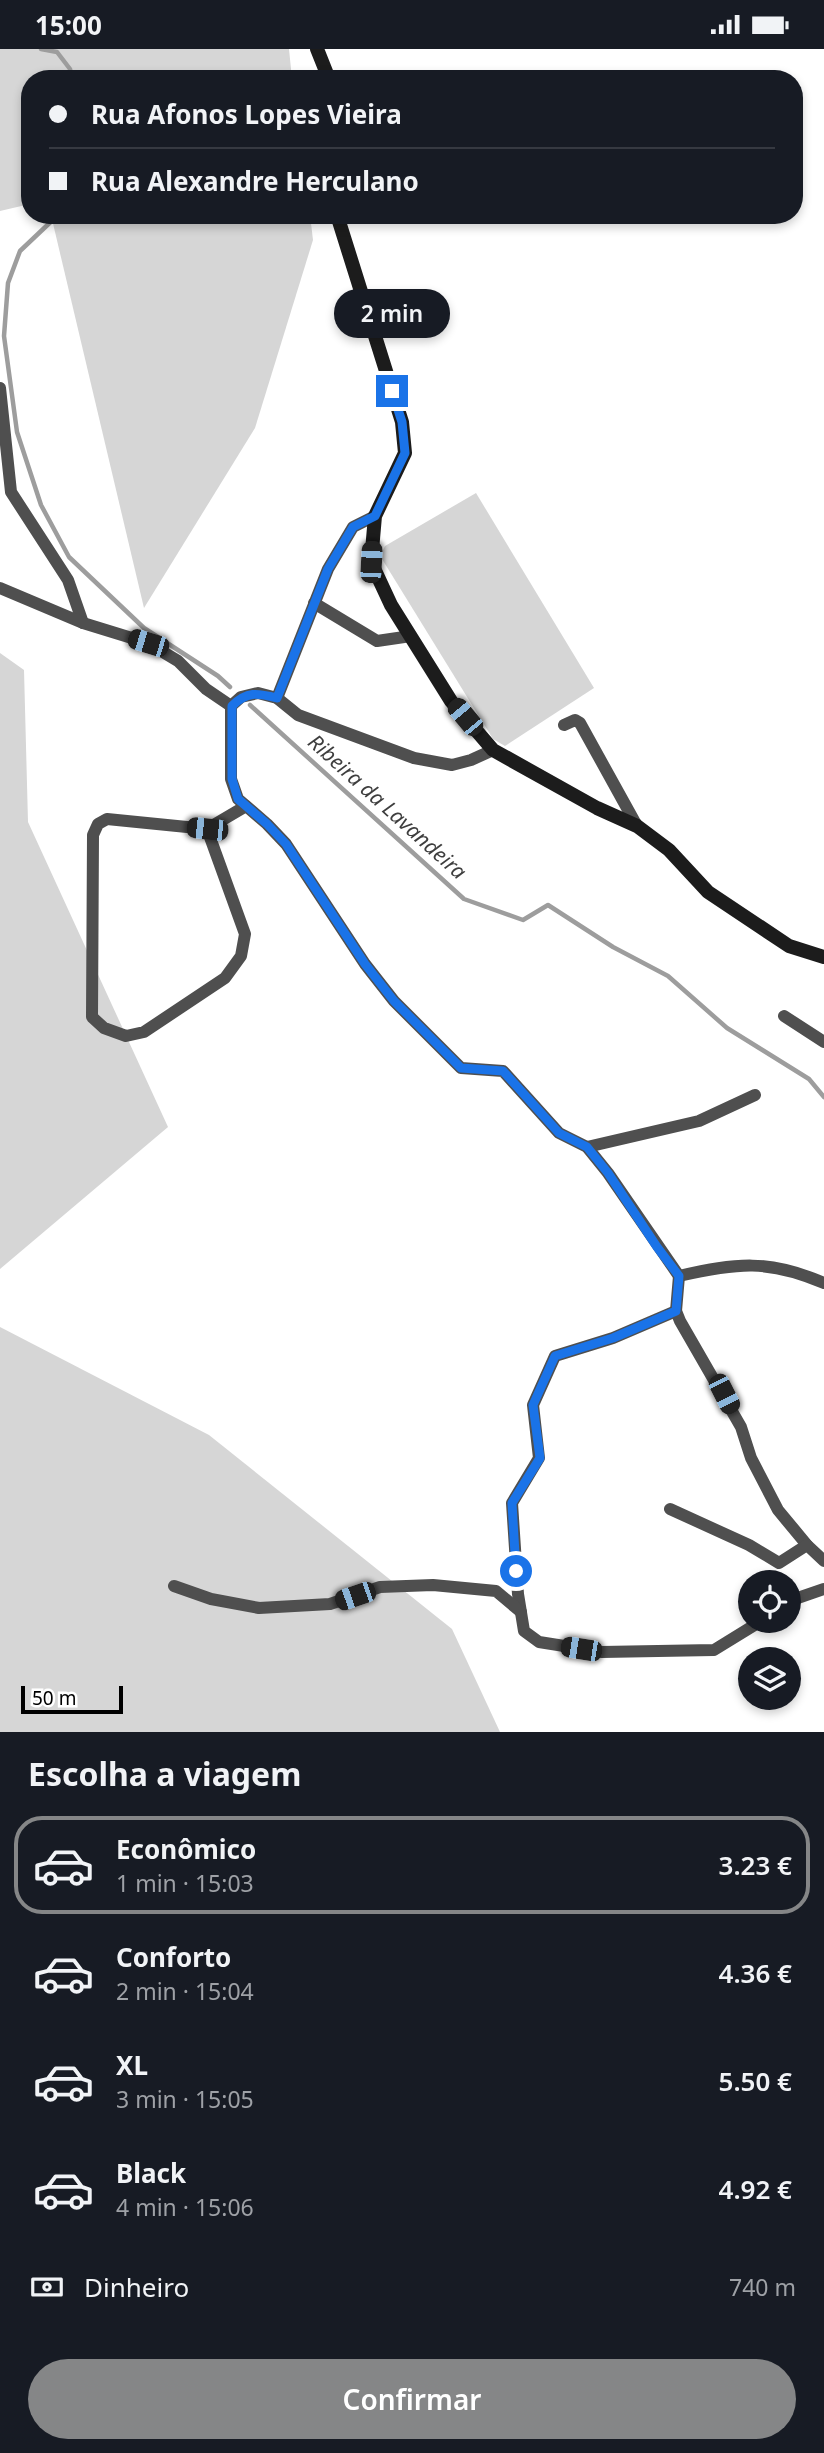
<!DOCTYPE html>
<html lang="pt">
<head>
<meta charset="utf-8">
<style>
  :root { --surface:#171b24; --page:#20242c; --text:#f1f3f6; --muted:#9ea1a6; --line:#363941; --accent:#858687 }
  body { margin:0; font-family:"Noto Sans",sans-serif; background:var(--page); color:var(--text); height:100vh; display:flex; flex-direction:column; font-size:26px; white-space:nowrap }
  * { box-sizing:border-box; margin:0 }
  p { font-size:23px; color:var(--muted) }
  .icon { flex:none; width:38px; height:38px; fill:none; stroke:currentColor; stroke-width:2; stroke-linecap:round; stroke-linejoin:round }
  .map { position:relative; height:1683px; overflow:hidden }
  .sheet { display:flex; flex-direction:column; background:var(--surface); flex:1 }
  .sheet>* { flex:none }
  .hud { position:absolute; left:21px; top:21px; width:782px; height:154px; border-radius:28px; box-shadow:0 4px 10px #0003; display:grid; align-content:center; height:154px; padding:0 28px; background:var(--surface) }
  .controls { position:absolute; left:738px; top:1521px; display:grid; gap:14px }
  .controls a { display:grid; place-items:center; width:63px; height:63px; border-radius:50%; background:var(--surface); box-shadow:0 4px 10px #0003; font-size:35px }
  .scale { position:absolute; left:21px; bottom:18px; width:102px; box-sizing:border-box; padding-left:7px; border:4px solid #000; border-top:0; font-size:19px; line-height:24px; white-space:nowrap; color:#000; -webkit-text-stroke:5px #fff; paint-order:stroke }
  .end { position:absolute; width:32px; height:32px; margin:-16px; border:9px solid #1a73e8; background:#fff; box-shadow:0 0 0 4px #fff }
  .from { border-radius:50% }
  .bubble { position:absolute; height:49px; border-radius:24px; background:var(--surface); box-shadow:0 4px 10px #0003; font-size:23px; font-weight:600; line-height:49px; text-align:center }
  .car { position:absolute; width:21px; height:42px; margin:-21px -10px; border-radius:9px; box-shadow:0 0 5px 2px #0007; background:linear-gradient(#222 24%,#8ab4d8 0 40%,#222 0 76%,#8ab4d8 0 86%,#222 0) }
  .hud b { display:flex; align-items:center; gap:24px; height:66px; font-size:26px }
  .hud b+b { border-top:2px solid var(--line) }
  .hud i { width:18px; height:18px; background:var(--text) }
  ul { padding:0; list-style:none }
  li { display:flex; align-items:center; gap:21px; height:98px; margin:0 14px 10px; padding:0 14px; border:4px solid transparent; border-radius:28px }
  li div { flex:1 }
  li b { display:block; font-size:26px }
  li em { font-style:normal; font-weight:600 }
  li.current { border-color:var(--accent) }
  li>.icon { width:63px; height:63px; stroke-width:1.5 }
  h2 { padding:0 28px; font-size:32px; line-height:84px }
  .pay { display:flex; align-items:center; gap:18px; height:77px; padding:0 28px; font-size:26px }
  .pay p { margin-inline-start:auto }
  .button { display:flex; gap:14px; margin-top:auto; padding:14px 28px }
  .button a { flex:1; height:80px; border-radius:42px; background:var(--accent); color:#fff; font-size:28px; font-weight:600; line-height:80px; text-align:center }
  .status { display:flex; justify-content:space-between; align-items:center; height:49px; padding:0 35px; background:var(--surface); direction:ltr }
  .status svg { height:19px; fill:currentColor }
  .map>svg:first-child { display:block }
</style>
</head>
<body>
<div class="status"><b>15:00</b><svg viewBox="0 0 49 12"><path d="M0 12V9h3v3zM5 12V6h3v6zM10 12V3h3v9zM15 12V0h3v12zM26 1h20v11H26zM47 4h2v5h-2z"/></svg></div>
<div class="map">
<svg width="824" height="1683" viewBox="0 0 824 1683">
  <rect width="100%" height="100%" fill="#fff"/>
  <g fill="#d6d6d6">
    <polygon points="0,0 289,0 292,30 30,30 30,155 0,162"/>
    <polygon points="51,166 310,166 313,191 255,379 144,559"/>
    <polygon points="476,444 594,639 505,697 493,690 382,510 382,503 385,497"/>
    <polygon points="0,604 24,621 28,773 168,1078 0,1220"/>
    <polygon points="0,1278 209,1386 452,1580 500,1683 0,1683"/>
  </g>
  <g fill="none" stroke-linecap="round" stroke-linejoin="round">
    <g stroke="#9d9d9d" stroke-width="4.5">
      <polyline points="41,0 57,3 70,20 72,30"/>
      <polyline points="58,166 20,202 8,234 4,287 17,383 41,456 69,508 144,579 218,627 230,638"/>
      <polyline points="250,656 464,850 523,871 548,856 613,898 668,927 727,979 809,1030 824,1048"/>
    </g>
    <g stroke="#4f4f4f" stroke-width="12">
      <polyline points="0,339 11,443 68,531 83,574"/>
      <polyline points="0,539 83,574 148,594 178,612 206,640 231,657"/>
      <polyline points="314,554 377,592 411,587"/>
      <polyline points="277,649 328,520 353,478 375,467"/>
      <polyline points="564,676 575,671 580,674 637,777"/>
      <polyline points="493,701 471,711 452,716 414,709 298,666 277,649 258,644 241,648 231,657 231,730 238,750 267,775 286,795 365,915 394,952 461,1019 503,1022 559,1084 587,1098 608,1124 679,1227"/>
      <polyline points="207,780 245,885 241,907 225,929 144,983 126,987 104,979 92,968 93,786 98,775 107,770 207,780 246,757"/>
      <polyline points="784,967 824,993"/>
      <polyline points="587,1098 699,1072 755,1046"/>
      <polyline points="679,1227 676,1262 680,1272 741,1378 751,1409 778,1461 807,1496 824,1512"/>
      <path d="M679,1227C737,1214 768,1210 824,1234"/>
      <polyline points="676,1262 613,1289 555,1307 533,1356 539,1409 512,1454 518,1545 524,1582 539,1593 602,1603 714,1601 761,1572"/>
      <polyline points="670,1460 749,1496 779,1514 807,1496"/>
      <polyline points="174,1537 211,1550 259,1559 330,1555 380,1538 433,1536 496,1542 521,1563"/>
      <polyline points="789,1552 824,1540"/>
    </g>
    <g stroke="#1c1c1c" stroke-width="14">
      <polyline points="317,0 329,30"/>
      <polyline points="337,166 402,373 405,404 375,467 371,513 391,556 451,652 493,701 597,759 637,777 669,801 708,843 789,897 824,908"/>
    </g>
  </g>
  <g fill="none" stroke-linecap="round" stroke-linejoin="round">
    <path stroke="#1a73e8" stroke-width="9" d="M392,342L402,373L405,404L375,467L353,478L328,520L277,649C257,644 247,642 232,657V730L238,750L267,775L286,795L365,915L394,952L461,1019L503,1022L559,1084L587,1098L608,1124L657,1198L679,1227L676,1262L613,1289L555,1307L533,1356L540,1409L512,1454L516,1522"/>
  </g>
  <g text-anchor="middle" stroke-width="5" stroke-linejoin="round" paint-order="stroke">
    <g font-size="21" font-style="italic" fill="#3e3e3e" stroke="#fff">
      <text transform="translate(387 758) rotate(42)" y="7">Ribeira da Lavandeira</text>
    </g>
  </g>
</svg>
<div class="controls">
<a><svg class="icon" aria-label="locate" viewBox="0 0 24 24"><circle cx="12" cy="12" r="6"/><path d="M12 2v4M12 18v4M2 12h4M18 12h4"/></svg></a>
<a><svg class="icon" aria-label="layers" viewBox="0 0 24 24"><path d="M12 4l9 5-9 5-9-5zM3 14l9 5 9-5"/></svg></a>
</div>
<div class="scale">50 m</div>
<i class="end from" style="left:516px;top:1522px"></i>
<i class="end" style="left:392px;top:342px"></i>
<div class="bubble" style="left:334px;top:240px;width:116px">2 min</div>
<i class="car" style="left:371px;top:513px;rotate:3deg"></i>
<i class="car" style="left:148px;top:594px;rotate:287deg"></i>
<i class="car" style="left:465px;top:668px;rotate:320deg"></i>
<i class="car" style="left:207px;top:780px;rotate:276deg"></i>
<i class="car" style="left:724px;top:1345px;rotate:153deg"></i>
<i class="car" style="left:355px;top:1547px;rotate:251deg"></i>
<i class="car" style="left:581px;top:1600px;rotate:279deg"></i>
<div class="hud">
<b><i class="from"></i>Rua Afonos Lopes Vieira</b>
<b><i></i>Rua Alexandre Herculano</b>
</div>
</div>
<section class="sheet">
<h2>Escolha a viagem</h2>
<ul>
<li class="current"><svg class="icon" aria-label="car" viewBox="0 0 24 24"><path d="M5 17H2v-5l4-1 3-4h7l3 4 3 1v5h-3M9 17h6M6 11h13"/><circle cx="7" cy="17" r="2"/><circle cx="17" cy="17" r="2"/></svg><div><b>Econômico</b><p>1 min · 15:03</p></div><em>3.23 €</em></li>
<li><svg class="icon" aria-label="car" viewBox="0 0 24 24"><path d="M5 17H2v-5l4-1 3-4h7l3 4 3 1v5h-3M9 17h6M6 11h13"/><circle cx="7" cy="17" r="2"/><circle cx="17" cy="17" r="2"/></svg><div><b>Conforto</b><p>2 min · 15:04</p></div><em>4.36 €</em></li>
<li><svg class="icon" aria-label="car" viewBox="0 0 24 24"><path d="M5 17H2v-5l4-1 3-4h7l3 4 3 1v5h-3M9 17h6M6 11h13"/><circle cx="7" cy="17" r="2"/><circle cx="17" cy="17" r="2"/></svg><div><b>XL</b><p>3 min · 15:05</p></div><em>5.50 €</em></li>
<li><svg class="icon" aria-label="car" viewBox="0 0 24 24"><path d="M5 17H2v-5l4-1 3-4h7l3 4 3 1v5h-3M9 17h6M6 11h13"/><circle cx="7" cy="17" r="2"/><circle cx="17" cy="17" r="2"/></svg><div><b>Black</b><p>4 min · 15:06</p></div><em>4.92 €</em></li>
</ul>
<div class="pay"><svg class="icon" aria-label="cash" viewBox="0 0 24 24"><path d="M3 7h18v10H3z"/><circle cx="12" cy="12" r="2"/></svg>Dinheiro<p>740 m</p></div>
<div class="button"><a>Confirmar</a></div>
</section>
</body>
</html>
